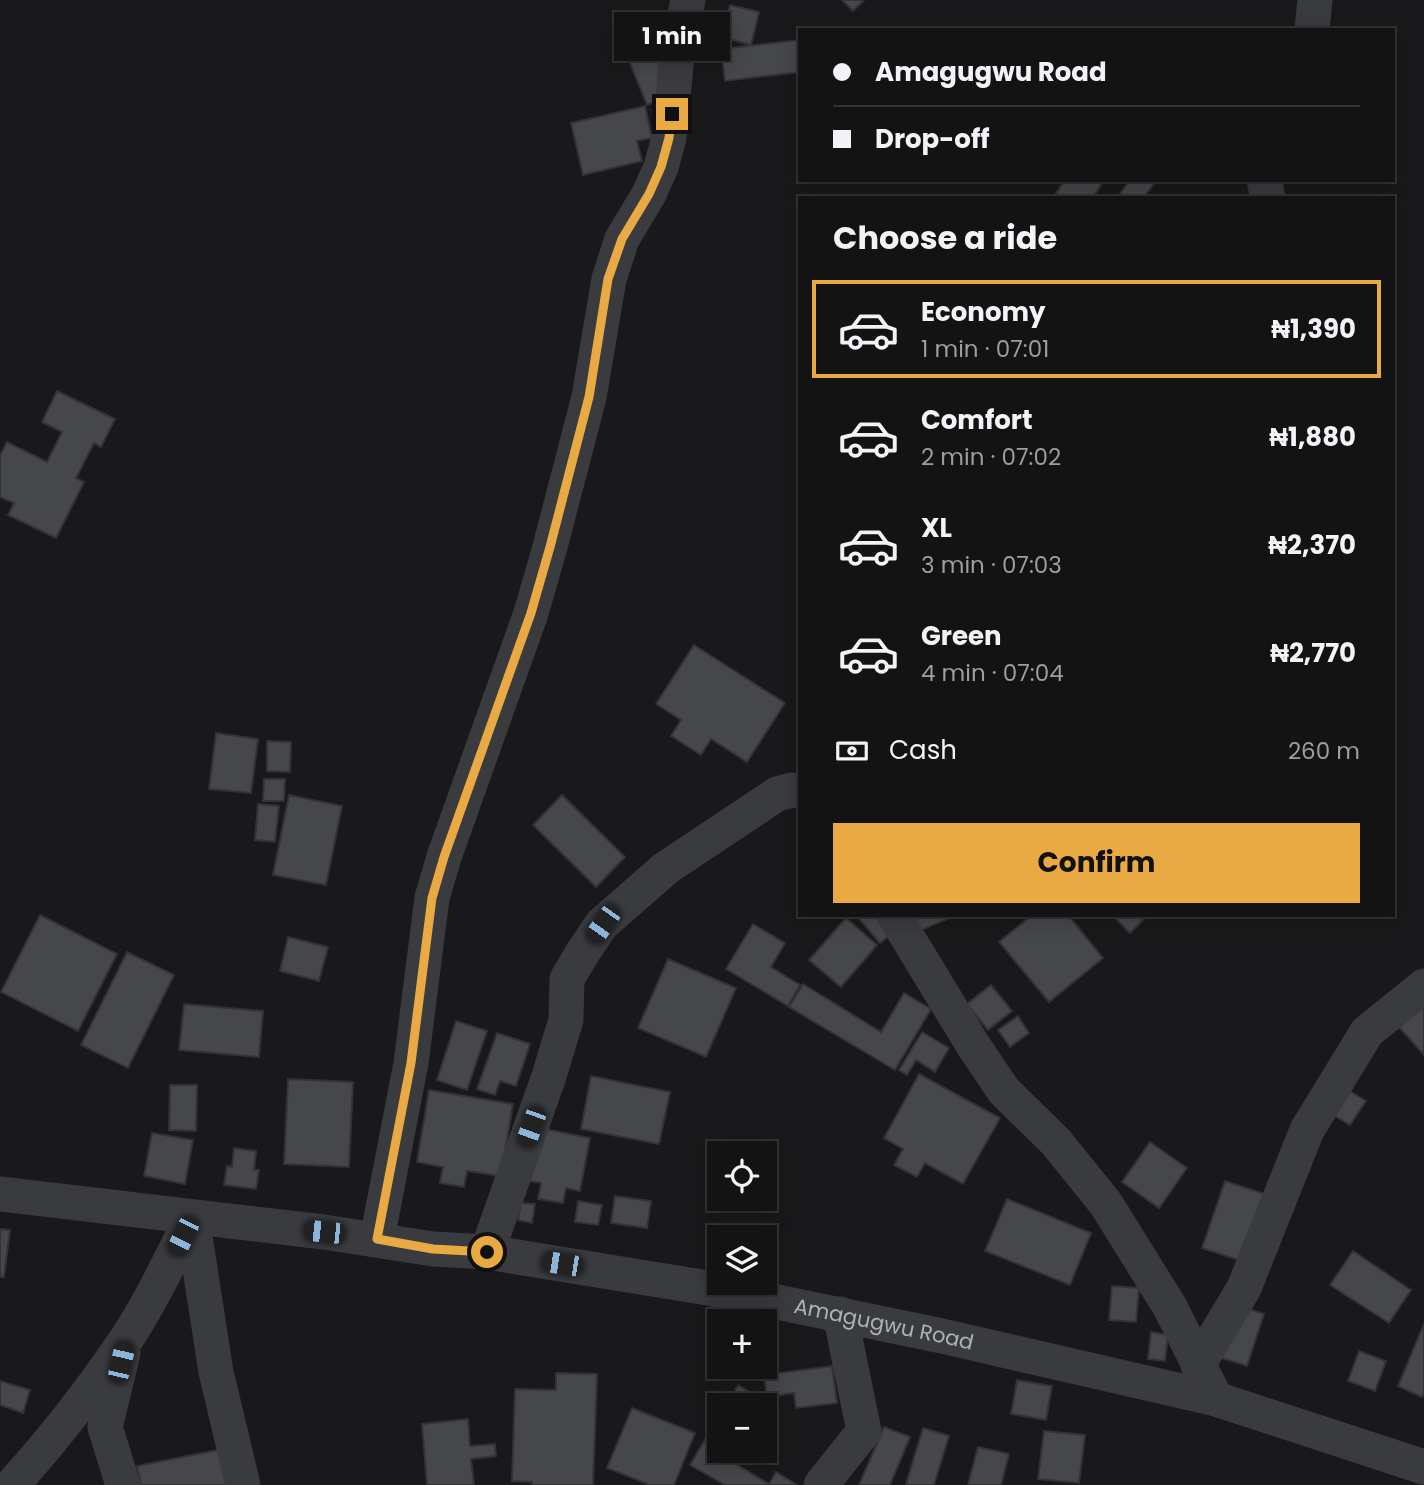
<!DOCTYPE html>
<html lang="en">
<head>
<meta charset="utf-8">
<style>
  :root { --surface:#131314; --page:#202022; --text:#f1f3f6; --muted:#9d9ea0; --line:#323234; --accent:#e9aa43 }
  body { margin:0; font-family:Poppins,sans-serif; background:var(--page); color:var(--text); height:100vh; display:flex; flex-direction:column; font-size:26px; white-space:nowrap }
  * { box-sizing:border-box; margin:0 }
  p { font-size:23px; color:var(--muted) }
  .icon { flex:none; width:38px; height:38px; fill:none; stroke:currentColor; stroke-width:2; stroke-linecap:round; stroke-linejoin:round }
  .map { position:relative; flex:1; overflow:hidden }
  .sheet { position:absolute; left:798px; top:196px; width:597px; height:721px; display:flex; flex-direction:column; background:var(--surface); border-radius:0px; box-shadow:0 4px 18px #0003,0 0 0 2px var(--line) }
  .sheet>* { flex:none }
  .banner { position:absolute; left:798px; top:28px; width:597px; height:154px; border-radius:0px; box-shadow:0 4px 18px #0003,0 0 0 2px var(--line); display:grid; align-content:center; height:154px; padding:0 35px; background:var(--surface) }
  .controls { position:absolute; left:707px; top:1141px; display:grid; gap:14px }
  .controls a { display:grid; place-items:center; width:70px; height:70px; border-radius:0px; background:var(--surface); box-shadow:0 4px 18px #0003,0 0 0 2px var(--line); font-size:35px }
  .end { position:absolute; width:32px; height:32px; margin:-16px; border:9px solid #e9aa43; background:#111; box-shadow:0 0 0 4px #111 }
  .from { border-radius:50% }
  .bubble { position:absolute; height:49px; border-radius:0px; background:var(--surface); box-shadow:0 4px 18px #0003,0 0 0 2px var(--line); font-size:23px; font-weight:700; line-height:49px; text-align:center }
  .car { position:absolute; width:21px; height:42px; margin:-21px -10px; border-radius:9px; box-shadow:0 0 5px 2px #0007; background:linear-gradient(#222 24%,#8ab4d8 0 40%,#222 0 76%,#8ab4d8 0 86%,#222 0) }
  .banner b { display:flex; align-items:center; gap:24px; height:66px; font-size:26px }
  .banner b+b { border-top:2px solid var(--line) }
  .banner i { width:18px; height:18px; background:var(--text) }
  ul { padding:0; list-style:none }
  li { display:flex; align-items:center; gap:21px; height:98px; margin:0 14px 10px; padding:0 21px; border:4px solid transparent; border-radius:0px }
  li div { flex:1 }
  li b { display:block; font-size:26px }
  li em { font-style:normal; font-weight:700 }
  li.selected { border-color:var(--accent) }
  li>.icon { width:63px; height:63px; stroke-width:1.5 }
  h2 { padding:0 35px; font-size:32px; line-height:84px }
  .pay { display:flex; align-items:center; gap:18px; height:77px; padding:0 35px; font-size:26px }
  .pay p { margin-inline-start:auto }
  .primary-button { display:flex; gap:14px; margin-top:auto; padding:14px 35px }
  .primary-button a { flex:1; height:80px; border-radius:0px; background:var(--accent); color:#111; font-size:28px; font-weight:700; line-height:80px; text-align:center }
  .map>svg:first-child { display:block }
</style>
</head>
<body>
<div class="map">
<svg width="1424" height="1485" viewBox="0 0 1424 1485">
  <rect width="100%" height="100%" fill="#19191b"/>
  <g fill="#46474b" stroke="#333337" stroke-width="2">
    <polygon points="842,0 864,0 853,11"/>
    <polygon points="730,5 759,12 751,45 722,37"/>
    <polygon points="644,22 674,94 647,105 618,33"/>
    <polygon points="800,40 800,72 725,81 721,49"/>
    <polygon points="645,106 652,138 637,141 642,161 583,175 571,123"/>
    <polygon points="1065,180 1094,180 1101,185 1095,194 1100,198 1053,198"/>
    <polygon points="1130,180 1157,180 1143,198 1117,198"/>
    <polygon points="57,391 115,419 101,447 94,443 76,478 84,482 56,538 8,515 14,503 0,497 0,455 7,442 47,462 62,432 42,422"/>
    <polygon points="694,645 785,703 747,762 711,739 701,755 671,736 681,720 656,704"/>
    <polygon points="216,733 258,739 251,793 209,789"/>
    <polygon points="267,741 291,742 290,772 267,771"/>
    <polygon points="264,779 285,779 284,801 263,801"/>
    <polygon points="289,795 342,806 326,885 273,875"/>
    <polygon points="562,795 625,857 596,887 533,825"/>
    <polygon points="258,804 279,806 275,842 255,840"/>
    <polygon points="40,915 117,954 78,1031 1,992"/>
    <polygon points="856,915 879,915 894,932 880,943"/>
    <polygon points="915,915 957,915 921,930"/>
    <polygon points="1032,915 1068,915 1103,958 1049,1002 999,942"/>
    <polygon points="1112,915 1148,915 1130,933"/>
    <polygon points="846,918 877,945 841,987 809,960"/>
    <polygon points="753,924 785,943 771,967 800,985 788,1006 726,969"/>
    <polygon points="288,937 328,947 319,981 280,971"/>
    <polygon points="127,952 174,975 128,1068 81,1045"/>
    <polygon points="668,959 736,988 706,1057 638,1028"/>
    <polygon points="803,984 881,1032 904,993 931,1009 895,1070 789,1007"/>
    <polygon points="991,985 1012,1011 988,1030 967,1004"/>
    <polygon points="1424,1002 1424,1055 1398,1026"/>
    <polygon points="184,1004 263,1011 259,1057 179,1050"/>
    <polygon points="1018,1016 1029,1033 1010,1047 998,1030"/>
    <polygon points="456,1021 487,1031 467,1090 437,1080"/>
    <polygon points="922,1032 949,1048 935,1072 916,1060 907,1075 899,1070"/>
    <polygon points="497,1033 530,1044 516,1086 500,1081 495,1095 477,1089"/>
    <polygon points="919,1074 1000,1118 963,1184 925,1163 917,1177 894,1165 903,1149 884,1138"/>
    <polygon points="591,1076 670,1092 659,1144 581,1129"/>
    <polygon points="288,1079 353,1082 349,1167 284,1164"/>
    <polygon points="1338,1084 1366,1101 1350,1125 1323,1109"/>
    <polygon points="170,1085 197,1085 196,1131 169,1130"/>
    <polygon points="429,1090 513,1104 501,1176 467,1171 464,1187 440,1183 443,1167 417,1162"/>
    <polygon points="535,1127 590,1138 580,1191 566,1188 563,1203 538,1199 541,1183 524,1180"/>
    <polygon points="152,1133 193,1140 185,1184 144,1176"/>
    <polygon points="1150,1142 1187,1168 1159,1208 1122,1182"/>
    <polygon points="234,1148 256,1151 254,1170 259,1170 256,1189 224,1185 227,1166 232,1167"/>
    <polygon points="1225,1181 1271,1196 1248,1263 1202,1248"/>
    <polygon points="615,1196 651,1201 647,1228 611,1223"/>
    <polygon points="1007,1199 1091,1233 1070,1285 985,1251"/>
    <polygon points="578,1201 602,1205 598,1225 575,1222"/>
    <polygon points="521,1203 535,1204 532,1223 518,1220"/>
    <polygon points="0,1229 10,1230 4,1277 0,1277"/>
    <polygon points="1353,1251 1411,1290 1389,1323 1330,1285"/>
    <polygon points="1112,1286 1139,1288 1136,1322 1109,1320"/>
    <polygon points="1240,1306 1264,1314 1247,1366 1222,1358"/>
    <polygon points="1424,1324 1424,1392 1422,1397 1398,1386"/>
    <polygon points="1151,1332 1168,1335 1165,1361 1148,1359"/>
    <polygon points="1359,1351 1386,1361 1375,1391 1348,1381"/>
    <polygon points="832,1366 837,1403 796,1408 794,1393 767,1397 764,1375"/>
    <polygon points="556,1373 597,1374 593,1485 532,1485 532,1482 512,1481 515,1389 556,1390"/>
    <polygon points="1017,1380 1052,1386 1046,1420 1011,1414"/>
    <polygon points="0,1381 30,1390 23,1413 0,1405"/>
    <polygon points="738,1385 772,1405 765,1417 765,1405 726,1405"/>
    <polygon points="632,1408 695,1433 674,1485 650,1485 607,1468"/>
    <polygon points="719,1416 719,1451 744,1451 736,1464 769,1484 776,1472 797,1485 725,1485 690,1465"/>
    <polygon points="468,1419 470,1446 495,1444 496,1456 471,1459 474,1485 427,1485 422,1424"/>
    <polygon points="884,1427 910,1437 890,1485 859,1485"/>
    <polygon points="923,1428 949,1436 934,1485 908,1485 906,1484"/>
    <polygon points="1044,1431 1085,1435 1079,1483 1038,1479"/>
    <polygon points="978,1447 1009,1454 1001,1485 968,1485"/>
    <polygon points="228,1448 236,1485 141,1485 137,1466"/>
  </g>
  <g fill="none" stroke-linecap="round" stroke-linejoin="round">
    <g stroke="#3a3b3f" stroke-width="35">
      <polyline points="1312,30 1315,0"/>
      <polyline points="1267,180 1265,185 1268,198"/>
      <polyline points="894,915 973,1045 1004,1091 1056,1142 1106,1204 1170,1307 1216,1399"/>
      <path id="s1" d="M0,1194L324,1232L433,1249L487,1252L714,1289L942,1336L1216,1399L1424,1467"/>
      <polyline points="377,1239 411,1063 432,898 444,857 531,613 550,547 589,397 609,279 622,239 649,194 661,167 669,138 677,55 688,0"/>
      <polyline points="487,1252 549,1076 566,1020 567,979 583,952 602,924 666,868 777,794 792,790 800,791"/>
      <polyline points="123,1353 105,1427 123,1485"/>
      <polyline points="1198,1365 1244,1288 1307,1130 1367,1032 1424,986"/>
      <path d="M12,1485C53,1440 91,1391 125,1341C151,1302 171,1259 192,1217L216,1372L243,1485"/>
      <polyline points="821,1485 864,1431 840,1314"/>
    </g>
  </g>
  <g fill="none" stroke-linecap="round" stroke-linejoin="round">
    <polyline stroke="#e9aa43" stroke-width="9" points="487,1252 433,1249 377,1239 411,1063 432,898 444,857 531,613 550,547 589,397 608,279 622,239 649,194 661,167 669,138 672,114"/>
  </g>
  <g text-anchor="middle" stroke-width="5" stroke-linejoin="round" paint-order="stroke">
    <g font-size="21" fill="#acb1ba" stroke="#141416">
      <text dy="7" stroke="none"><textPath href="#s1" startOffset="894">Amagugwu Road</textPath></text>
    </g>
  </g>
</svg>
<div class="controls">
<a><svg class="icon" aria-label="locate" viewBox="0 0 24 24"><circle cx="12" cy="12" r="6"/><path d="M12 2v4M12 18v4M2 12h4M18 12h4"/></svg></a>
<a><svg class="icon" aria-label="layers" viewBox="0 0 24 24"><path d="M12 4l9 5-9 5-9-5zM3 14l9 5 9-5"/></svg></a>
<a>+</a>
<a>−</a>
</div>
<i class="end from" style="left:487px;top:1252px"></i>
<i class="end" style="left:672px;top:114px"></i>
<div class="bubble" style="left:614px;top:12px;width:116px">1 min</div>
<i class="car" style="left:603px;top:924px;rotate:215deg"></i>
<i class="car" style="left:531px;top:1127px;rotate:200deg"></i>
<i class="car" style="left:324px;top:1232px;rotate:276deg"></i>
<i class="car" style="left:183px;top:1236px;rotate:206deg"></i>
<i class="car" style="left:562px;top:1264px;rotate:279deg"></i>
<i class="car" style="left:121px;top:1362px;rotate:13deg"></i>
<div class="banner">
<b><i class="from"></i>Amagugwu Road</b>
<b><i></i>Drop-off</b>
</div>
<section class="sheet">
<h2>Choose a ride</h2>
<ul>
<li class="selected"><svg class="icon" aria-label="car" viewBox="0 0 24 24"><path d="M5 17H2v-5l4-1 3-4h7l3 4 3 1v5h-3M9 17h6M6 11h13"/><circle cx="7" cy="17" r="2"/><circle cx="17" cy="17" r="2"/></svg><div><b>Economy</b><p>1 min · 07:01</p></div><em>₦1,390</em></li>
<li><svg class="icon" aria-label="car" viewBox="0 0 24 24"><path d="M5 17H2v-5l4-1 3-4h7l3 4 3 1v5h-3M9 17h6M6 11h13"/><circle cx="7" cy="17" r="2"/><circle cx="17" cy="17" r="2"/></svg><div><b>Comfort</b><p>2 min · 07:02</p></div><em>₦1,880</em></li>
<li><svg class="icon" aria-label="car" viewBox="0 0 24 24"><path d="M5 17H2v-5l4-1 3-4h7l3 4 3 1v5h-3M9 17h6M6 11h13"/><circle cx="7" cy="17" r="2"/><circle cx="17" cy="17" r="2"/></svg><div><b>XL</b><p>3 min · 07:03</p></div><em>₦2,370</em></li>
<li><svg class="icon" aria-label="car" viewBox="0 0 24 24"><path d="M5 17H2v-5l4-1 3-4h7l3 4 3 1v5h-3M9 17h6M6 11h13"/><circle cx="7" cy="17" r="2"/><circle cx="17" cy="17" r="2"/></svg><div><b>Green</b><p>4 min · 07:04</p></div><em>₦2,770</em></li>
</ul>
<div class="pay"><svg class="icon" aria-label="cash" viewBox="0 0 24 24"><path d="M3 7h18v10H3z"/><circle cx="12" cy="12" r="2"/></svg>Cash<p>260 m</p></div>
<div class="primary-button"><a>Confirm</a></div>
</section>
</div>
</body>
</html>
